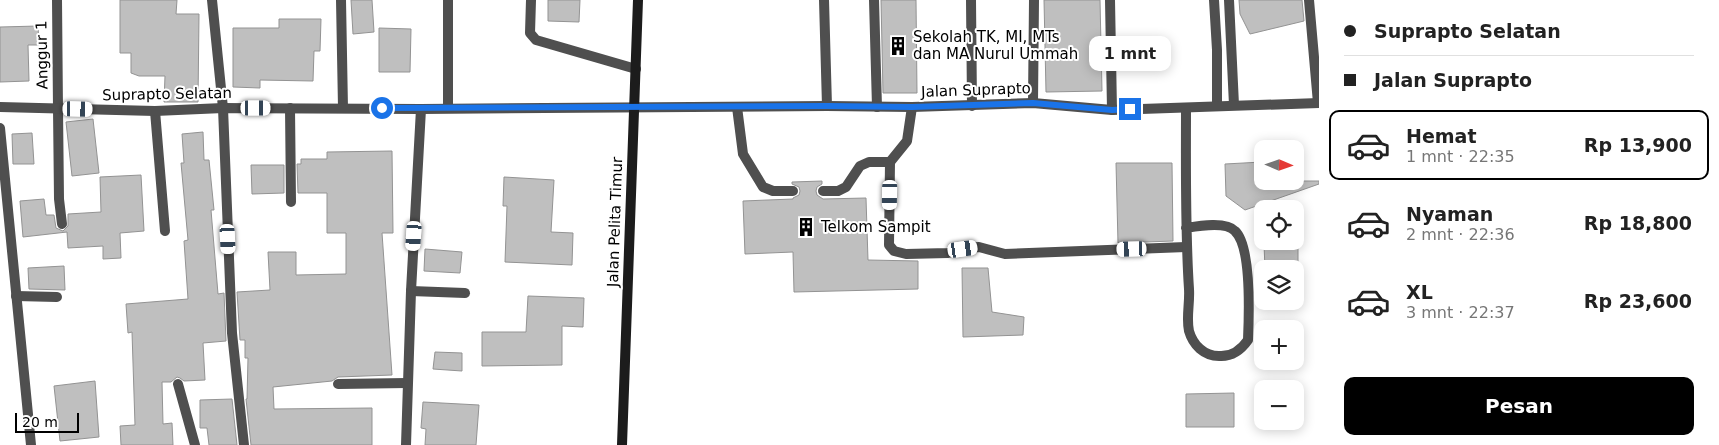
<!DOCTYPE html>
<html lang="id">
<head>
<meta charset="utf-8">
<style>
  :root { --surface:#fff; --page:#f6f6f6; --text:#222; --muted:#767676; --line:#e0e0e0; --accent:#000 }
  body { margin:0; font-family:"DejaVu Sans",sans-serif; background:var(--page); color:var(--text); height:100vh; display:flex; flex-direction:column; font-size:19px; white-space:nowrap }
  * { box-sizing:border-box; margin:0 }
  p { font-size:16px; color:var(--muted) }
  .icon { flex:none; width:28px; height:28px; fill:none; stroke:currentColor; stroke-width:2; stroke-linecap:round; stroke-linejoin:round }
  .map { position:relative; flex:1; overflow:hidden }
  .panel { display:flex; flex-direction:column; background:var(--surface); width:400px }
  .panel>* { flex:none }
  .top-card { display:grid; align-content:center; height:110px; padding:0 25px; background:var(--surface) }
  .needle { width:32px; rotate:92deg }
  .fabs { position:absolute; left:1254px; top:140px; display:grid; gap:10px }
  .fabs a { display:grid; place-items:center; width:50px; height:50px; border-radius:10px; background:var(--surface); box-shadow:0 2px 12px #0003; font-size:25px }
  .scale { position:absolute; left:15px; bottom:12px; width:64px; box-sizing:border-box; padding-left:5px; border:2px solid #000; border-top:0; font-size:14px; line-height:18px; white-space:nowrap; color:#000; -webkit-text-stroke:4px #fff; paint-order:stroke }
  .end { position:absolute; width:22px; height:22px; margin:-11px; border:6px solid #1a73e8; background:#fff; box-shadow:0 0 0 2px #fff }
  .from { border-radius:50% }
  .bubble { position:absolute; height:35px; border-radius:10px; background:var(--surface); box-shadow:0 2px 12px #0003; font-size:16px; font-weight:600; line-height:35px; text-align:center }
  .car { position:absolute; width:15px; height:30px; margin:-15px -8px; border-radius:6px; box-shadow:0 0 4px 1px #0007; background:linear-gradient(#fff 24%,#345 0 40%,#fff 0 76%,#345 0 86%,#fff 0) }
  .top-card b { display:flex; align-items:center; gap:18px; height:48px; font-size:19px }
  .top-card b+b { border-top:1px solid var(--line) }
  .top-card i { width:12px; height:12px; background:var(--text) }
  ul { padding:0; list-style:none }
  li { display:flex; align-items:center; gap:15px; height:70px; margin:0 10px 8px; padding:0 15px; border:2px solid transparent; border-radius:10px }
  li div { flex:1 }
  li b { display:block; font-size:19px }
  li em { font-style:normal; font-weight:600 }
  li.selected { border-color:var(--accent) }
  li>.icon { width:45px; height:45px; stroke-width:1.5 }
  .cta { display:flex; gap:10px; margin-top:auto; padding:10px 25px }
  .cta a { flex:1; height:58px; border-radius:10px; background:var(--accent); color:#fff; font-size:20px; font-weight:600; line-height:58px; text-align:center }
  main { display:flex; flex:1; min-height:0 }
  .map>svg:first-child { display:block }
</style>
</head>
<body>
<main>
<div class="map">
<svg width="1319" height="445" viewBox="0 0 1319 445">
  <rect width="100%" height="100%" fill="#fff"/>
  <g fill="#bfbfbf" stroke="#939393">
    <polygon points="120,0 177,0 176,14 199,14 198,102 164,102 165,76 139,76 131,73 131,53 120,53"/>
    <polygon points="351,0 372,0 374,32 353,34"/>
    <polygon points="548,0 580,0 579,22 548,21"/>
    <polygon points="881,0 916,0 917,93 883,93"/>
    <polygon points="1044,0 1100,0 1102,91 1046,92"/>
    <polygon points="1239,0 1302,0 1304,21 1250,34 1240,14"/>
    <polygon points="279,19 321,19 320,51 314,51 313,81 260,80 260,88 233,87 233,28 279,28"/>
    <polygon points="38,26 39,45 28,45 29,81 0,82 0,27"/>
    <polygon points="379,28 411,29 410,72 379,72"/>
    <polygon points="93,119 99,173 72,176 66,122"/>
    <polygon points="203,132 204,160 209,160 214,210 211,210 218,294 224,293 226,341 203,343 205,380 184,381 180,378 177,377 171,382 162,382 163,424 172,423 173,445 121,445 120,426 135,425 132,332 128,333 126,304 188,299 184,241 188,240 181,163 184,163 182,134"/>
    <polygon points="32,133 34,164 13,164 12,134"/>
    <polygon points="392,151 393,233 382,233 392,375 338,377 332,381 273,387 274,409 372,408 372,445 251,445 246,399 247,399 248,358 245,358 245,340 240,340 237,292 270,290 268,252 296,252 296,275 346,274 346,233 327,233 327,193 298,193 297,164 301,164 301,159 327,159 327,152"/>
    <polygon points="1262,162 1262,181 1319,181 1319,184 1245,210 1226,196 1225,164"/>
    <polygon points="1116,163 1172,163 1173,241 1118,243"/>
    <polygon points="251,165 284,165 284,193 252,194"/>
    <polygon points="141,175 144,231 120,233 121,258 103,259 103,246 68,248 67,232 23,237 20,201 44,199 46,215 54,215 56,228 63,231 68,226 68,214 101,212 100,177"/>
    <polygon points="504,177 554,180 551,232 573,233 572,265 505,262 507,206 503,206"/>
    <polygon points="822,181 822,184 817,187 816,191 817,195 823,199 866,198 868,260 918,261 918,289 794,292 793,252 745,254 743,201 793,199 793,198 799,195 800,191 799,187 792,184 792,182"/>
    <polygon points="1298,243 1298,269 1265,269 1264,244"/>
    <polygon points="425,249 462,252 460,273 424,271"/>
    <polygon points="64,266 65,290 29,289 28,268"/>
    <polygon points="962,268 988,268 992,312 1024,317 1023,335 963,337"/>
    <polygon points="528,296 584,298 583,327 562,326 562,365 482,366 482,332 526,332"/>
    <polygon points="435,352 462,353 462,371 433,369"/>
    <polygon points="95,381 99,437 60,441 54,386"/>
    <polygon points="1234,393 1234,427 1186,427 1186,394"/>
    <polygon points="232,399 237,445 209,445 207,428 200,428 200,400"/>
    <polygon points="423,402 479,405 476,445 425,445 426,429 421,428"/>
  </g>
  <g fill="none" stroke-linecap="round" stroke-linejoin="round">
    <g stroke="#4f4f4f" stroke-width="10">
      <polyline points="531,0 530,33 536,40 636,69"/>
      <polyline points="874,0 877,107"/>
      <polyline points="1110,0 1112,110"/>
      <polyline points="1309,0 1318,103"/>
      <polyline points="737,107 743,154 763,187 773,191 793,191"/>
      <polyline points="912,107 907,141 890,162 889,245 894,251 906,254 948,253 963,249 979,247 1005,254 1186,247"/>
      <polyline points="290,108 291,202"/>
      <polyline points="58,109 59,199 62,224"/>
      <polyline points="155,111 165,231"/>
      <polyline points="823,191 838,191 846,187 860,166 869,162 890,162"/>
      <polyline points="411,291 465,293"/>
      <polyline points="16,296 57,297"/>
      <polyline points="338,384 407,383"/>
    </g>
    <g stroke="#4f4f4f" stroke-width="10">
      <polyline points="57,0 58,109"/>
      <polyline points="212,0 223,108 232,333 244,445"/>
      <polyline points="341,0 343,108"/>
      <polyline points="824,0 827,106"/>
      <polyline points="971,0 972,106"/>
      <polyline points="1214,0 1217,50 1217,106"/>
      <polyline points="1229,0 1234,105"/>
      <polyline points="1033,103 1034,0"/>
      <polyline points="0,107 155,111 223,108 421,109 827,106 912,107 1033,103 1112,110 1319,103"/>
      <polyline points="448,108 448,0"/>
      <path d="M1186,108C1186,168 1185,229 1189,289C1190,303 1186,318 1189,331C1193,345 1204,356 1219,356C1232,357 1241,350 1248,340C1249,317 1252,247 1235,231C1226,221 1198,226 1186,228"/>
      <polyline points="0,128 31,445"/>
      <polyline points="178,384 195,445"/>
      <polyline points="406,445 411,291 421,109"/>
    </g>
    <polyline stroke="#1c1c1c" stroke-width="10" points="622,445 638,0"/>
  </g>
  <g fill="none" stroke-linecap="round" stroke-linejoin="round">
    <polyline stroke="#1a73e8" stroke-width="6" points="382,108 827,106 912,107 1033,103 1112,110 1130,109"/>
  </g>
  <defs>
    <g id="building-bare" transform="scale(1.5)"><path d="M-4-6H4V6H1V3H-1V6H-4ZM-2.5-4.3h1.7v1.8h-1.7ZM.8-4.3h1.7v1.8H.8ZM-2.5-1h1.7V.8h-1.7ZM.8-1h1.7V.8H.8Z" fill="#000" stroke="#fff" stroke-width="2.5" paint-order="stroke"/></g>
  </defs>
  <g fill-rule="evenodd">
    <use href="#building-bare" x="898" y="46"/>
    <use href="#building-bare" x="806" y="227"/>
  </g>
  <g text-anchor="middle" stroke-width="4" stroke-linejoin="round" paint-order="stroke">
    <g font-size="15" fill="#000" stroke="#fff" text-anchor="start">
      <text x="913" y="42">Sekolah TK, MI, MTs<tspan x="913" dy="17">dan MA Nurul Ummah</tspan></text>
      <text x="821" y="232">Telkom Sampit</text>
    </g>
    <g font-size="15" fill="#000" stroke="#fff">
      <text transform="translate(42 55) rotate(-91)" y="5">Anggur 1</text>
      <text transform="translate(976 90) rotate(-2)" y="5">Jalan Suprapto</text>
      <text transform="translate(167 94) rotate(-1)" y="5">Suprapto Selatan</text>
      <text transform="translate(615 222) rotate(-88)" y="5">Jalan Pelita Timur</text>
    </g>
  </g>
</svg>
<div class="fabs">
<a><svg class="needle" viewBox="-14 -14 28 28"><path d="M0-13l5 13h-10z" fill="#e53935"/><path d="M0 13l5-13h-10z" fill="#767676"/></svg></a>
<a><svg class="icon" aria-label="locate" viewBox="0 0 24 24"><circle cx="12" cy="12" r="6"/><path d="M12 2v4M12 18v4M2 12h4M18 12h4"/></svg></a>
<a><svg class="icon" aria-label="layers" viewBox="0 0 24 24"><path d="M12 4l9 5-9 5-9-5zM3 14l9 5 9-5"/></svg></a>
<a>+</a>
<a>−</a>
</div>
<div class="scale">20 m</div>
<i class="end from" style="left:382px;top:108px"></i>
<i class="end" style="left:1130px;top:109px"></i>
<div class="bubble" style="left:1089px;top:36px;width:82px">1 mnt</div>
<i class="car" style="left:256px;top:108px;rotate:90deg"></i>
<i class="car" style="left:78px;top:109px;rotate:91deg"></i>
<i class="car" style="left:890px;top:195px;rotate:181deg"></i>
<i class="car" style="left:414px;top:236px;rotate:184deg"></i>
<i class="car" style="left:228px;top:239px;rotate:177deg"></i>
<i class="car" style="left:963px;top:249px;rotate:82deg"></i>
<i class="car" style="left:1132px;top:249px;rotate:268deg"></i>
</div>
<section class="panel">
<div class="top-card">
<b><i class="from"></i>Suprapto Selatan</b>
<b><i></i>Jalan Suprapto</b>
</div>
<ul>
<li class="selected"><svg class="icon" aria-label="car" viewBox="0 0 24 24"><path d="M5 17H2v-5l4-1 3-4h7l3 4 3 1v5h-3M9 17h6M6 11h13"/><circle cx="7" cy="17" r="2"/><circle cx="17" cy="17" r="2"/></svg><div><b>Hemat</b><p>1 mnt · 22:35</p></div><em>Rp 13,900</em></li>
<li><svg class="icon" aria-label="car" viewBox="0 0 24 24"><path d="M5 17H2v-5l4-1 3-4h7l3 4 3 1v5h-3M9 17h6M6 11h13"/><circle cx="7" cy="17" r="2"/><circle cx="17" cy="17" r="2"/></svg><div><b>Nyaman</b><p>2 mnt · 22:36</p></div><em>Rp 18,800</em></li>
<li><svg class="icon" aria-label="car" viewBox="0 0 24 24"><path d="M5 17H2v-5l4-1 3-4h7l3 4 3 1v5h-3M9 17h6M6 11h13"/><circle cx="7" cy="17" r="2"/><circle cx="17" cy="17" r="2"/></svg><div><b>XL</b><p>3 mnt · 22:37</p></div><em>Rp 23,600</em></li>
</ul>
<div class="cta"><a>Pesan</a></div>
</section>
</main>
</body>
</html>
